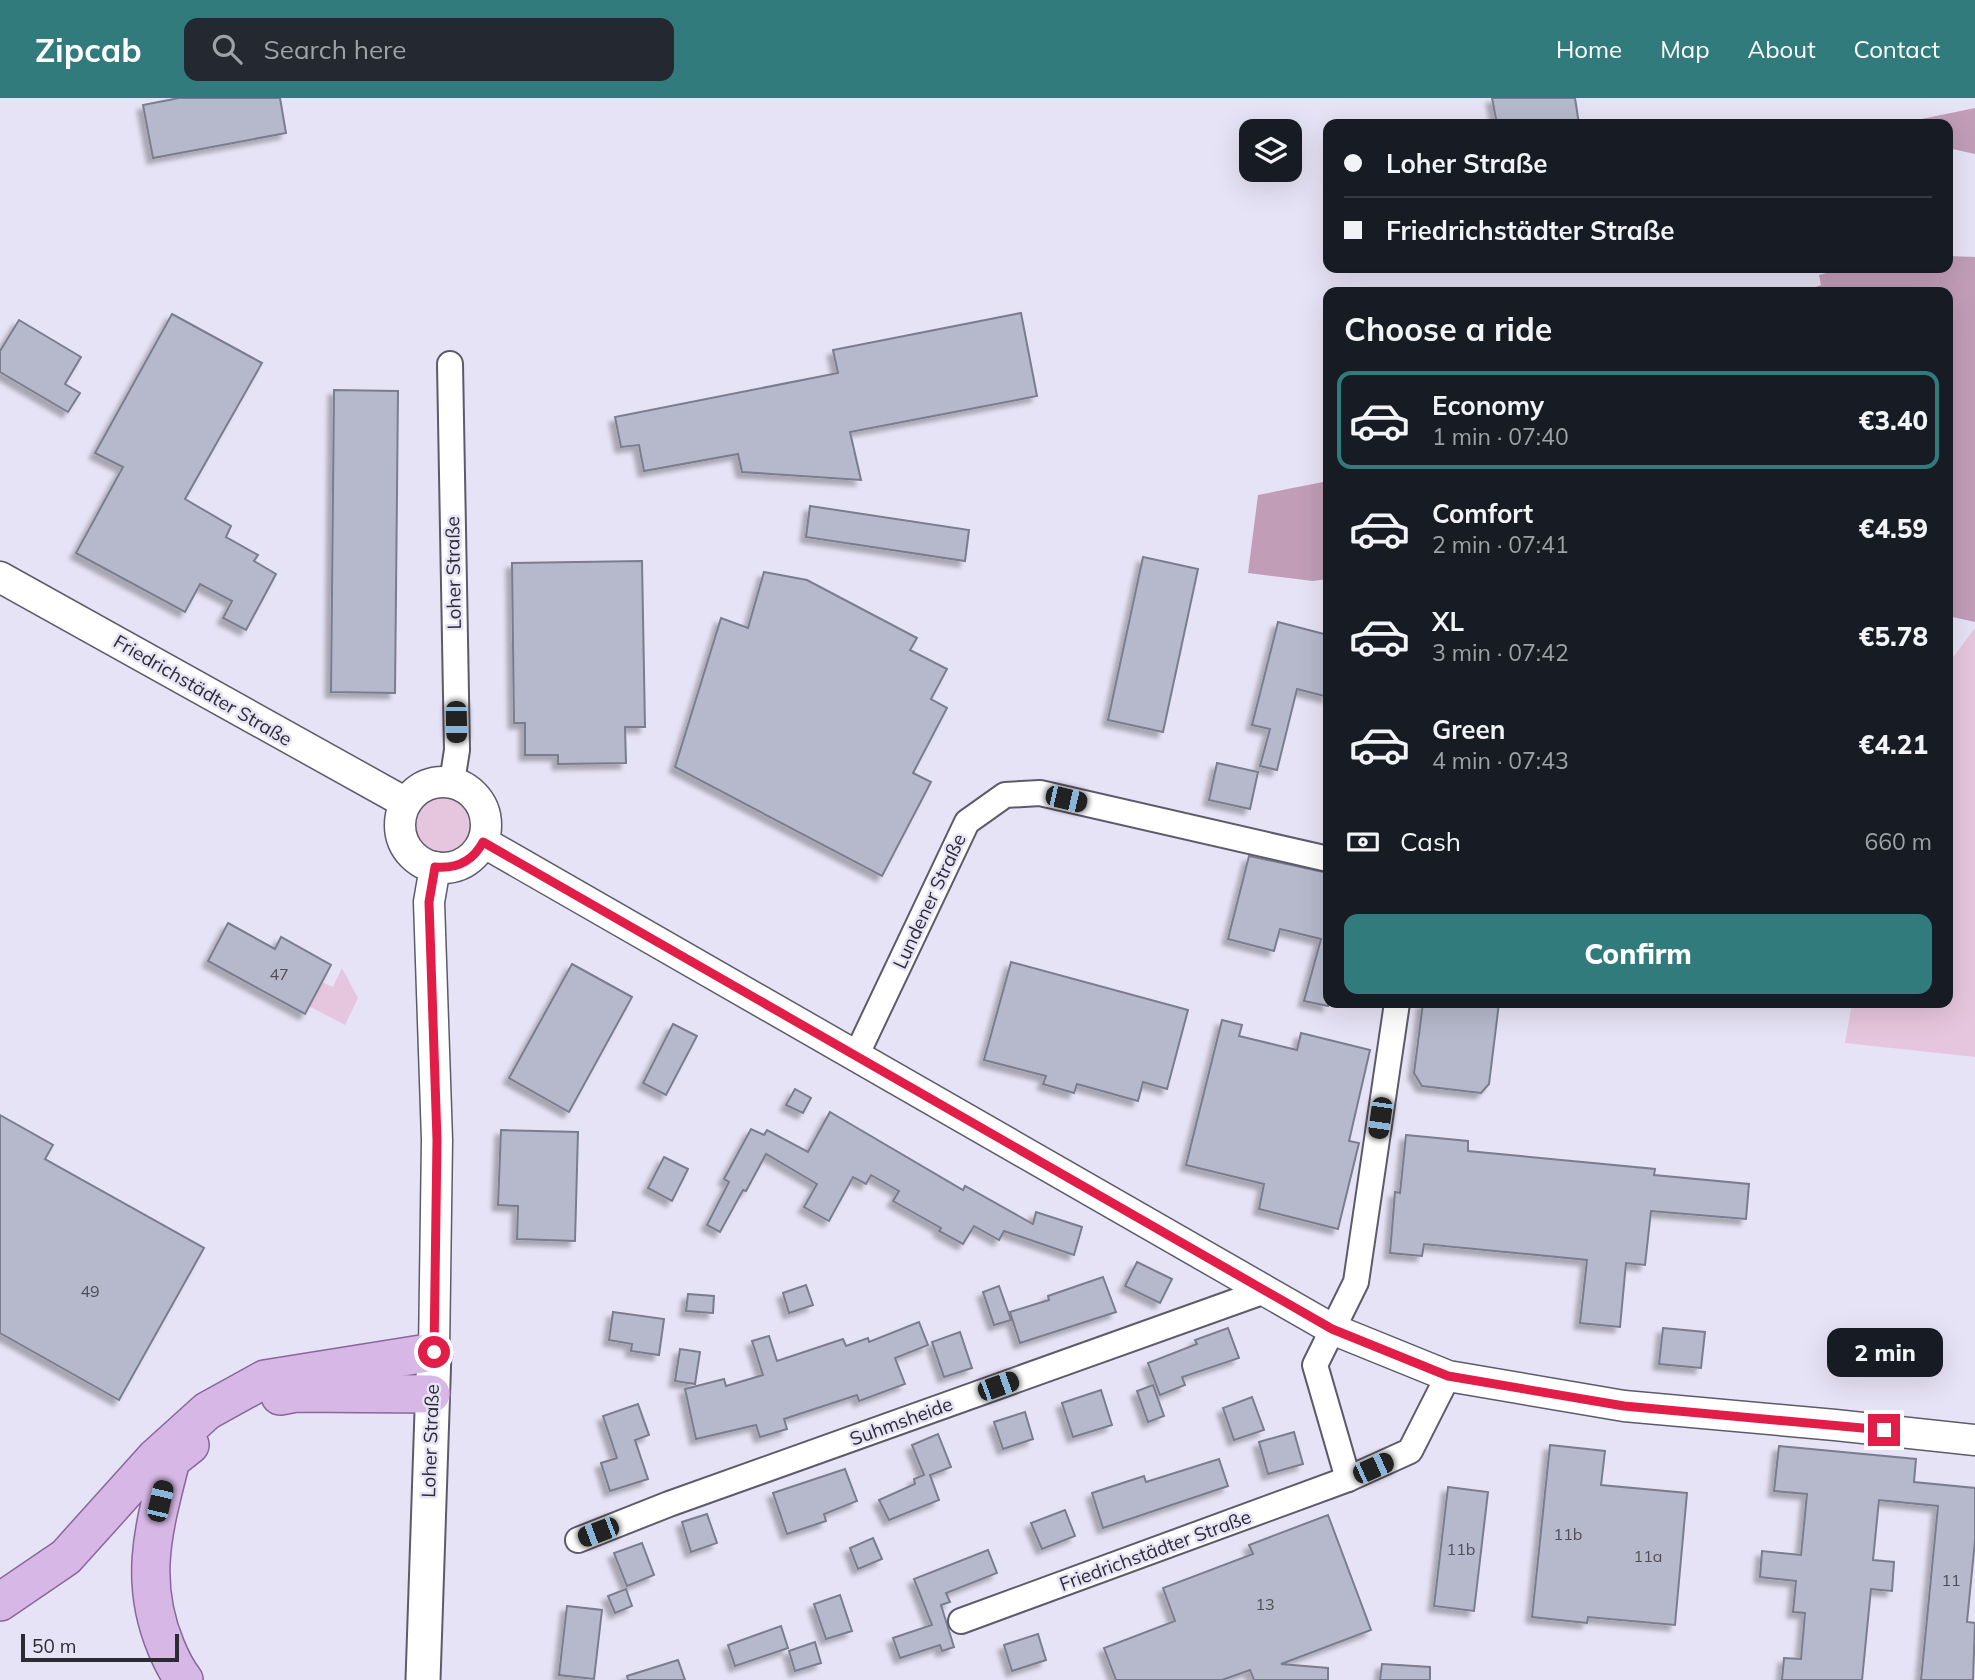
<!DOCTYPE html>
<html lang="en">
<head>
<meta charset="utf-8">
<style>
  :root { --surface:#171b24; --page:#242831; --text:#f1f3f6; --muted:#9ea1a6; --line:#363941; --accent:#327b7d }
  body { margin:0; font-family:Mulish,sans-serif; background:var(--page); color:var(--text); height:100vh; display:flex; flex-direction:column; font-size:26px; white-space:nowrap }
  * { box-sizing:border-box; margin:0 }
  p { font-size:23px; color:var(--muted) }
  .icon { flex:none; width:38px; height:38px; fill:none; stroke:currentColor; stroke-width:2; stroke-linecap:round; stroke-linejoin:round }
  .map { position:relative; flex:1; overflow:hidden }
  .sheet { position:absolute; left:1323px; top:189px; width:630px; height:721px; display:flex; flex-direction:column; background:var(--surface); border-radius:14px; box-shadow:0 7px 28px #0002 }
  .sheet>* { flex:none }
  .banner { position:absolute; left:1323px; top:21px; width:630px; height:154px; border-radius:14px; box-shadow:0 7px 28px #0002; display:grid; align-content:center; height:154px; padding:0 21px; background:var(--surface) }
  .buttons { position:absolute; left:1239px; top:21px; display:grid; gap:14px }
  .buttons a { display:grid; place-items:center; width:63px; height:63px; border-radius:14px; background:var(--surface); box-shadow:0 7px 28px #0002; font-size:35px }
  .scale { position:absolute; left:21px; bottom:18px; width:158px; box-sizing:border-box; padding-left:7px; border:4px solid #2d2b32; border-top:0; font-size:19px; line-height:24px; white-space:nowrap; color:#2d2b32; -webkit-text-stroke:5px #e7e3f6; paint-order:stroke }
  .end { position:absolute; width:32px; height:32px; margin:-16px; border:9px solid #e11d48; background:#fff; box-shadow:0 0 0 4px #fff }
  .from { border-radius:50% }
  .bubble { position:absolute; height:49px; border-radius:14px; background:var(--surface); box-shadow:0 7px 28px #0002; font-size:23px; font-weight:800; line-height:49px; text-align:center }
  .car { position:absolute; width:21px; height:42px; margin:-21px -10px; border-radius:9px; box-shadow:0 0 5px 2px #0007; background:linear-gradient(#222 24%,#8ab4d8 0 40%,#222 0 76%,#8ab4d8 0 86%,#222 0) }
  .banner b { display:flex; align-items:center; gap:24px; height:66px; font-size:26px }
  .banner b+b { border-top:2px solid var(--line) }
  .banner i { width:18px; height:18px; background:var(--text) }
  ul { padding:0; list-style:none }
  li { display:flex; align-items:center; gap:21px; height:98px; margin:0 14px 10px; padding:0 7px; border:4px solid transparent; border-radius:14px }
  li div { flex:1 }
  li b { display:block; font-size:26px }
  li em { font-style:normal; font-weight:800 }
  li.current { border-color:var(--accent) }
  li>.icon { width:63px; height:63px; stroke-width:1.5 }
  h2 { padding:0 21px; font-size:32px; line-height:84px }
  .pay { display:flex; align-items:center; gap:18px; height:77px; padding:0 21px; font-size:26px }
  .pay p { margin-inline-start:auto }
  .cta { display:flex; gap:14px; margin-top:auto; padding:14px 21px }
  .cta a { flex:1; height:80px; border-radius:14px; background:var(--accent); color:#fff; font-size:28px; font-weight:800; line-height:80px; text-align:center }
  header { display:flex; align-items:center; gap:42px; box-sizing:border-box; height:98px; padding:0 35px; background:var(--accent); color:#fff }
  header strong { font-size:33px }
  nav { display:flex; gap:38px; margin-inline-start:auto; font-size:24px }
  .search { width:490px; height:63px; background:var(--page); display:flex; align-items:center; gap:18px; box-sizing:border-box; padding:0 24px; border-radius:14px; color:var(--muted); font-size:26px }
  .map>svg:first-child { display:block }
</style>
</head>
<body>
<header>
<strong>Zipcab</strong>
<div class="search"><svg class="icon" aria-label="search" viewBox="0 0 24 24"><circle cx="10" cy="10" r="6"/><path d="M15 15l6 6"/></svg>Search here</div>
<nav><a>Home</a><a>Map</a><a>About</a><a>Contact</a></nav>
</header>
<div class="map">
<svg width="1975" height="1582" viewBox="0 0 1975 1582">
  <defs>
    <filter id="shadow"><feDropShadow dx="-5.5" dy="5.5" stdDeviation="2" flood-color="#0004"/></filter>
  </defs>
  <rect width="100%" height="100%" fill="#e7e3f6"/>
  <g fill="#e6c6de">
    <polygon points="1975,530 1975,959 1845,945 1852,905 1948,905 1948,566"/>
    <circle cx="443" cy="727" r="29"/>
    <polygon points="342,870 358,900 345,927 309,908 322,884 333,889"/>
  </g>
  <g fill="#c19db8">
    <polygon points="1975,10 1975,56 1948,50 1948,26 1897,26"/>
    <polygon points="1948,158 1975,159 1975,524 1948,518 1948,194 1802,194 1821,187 1819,177 1847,170 1948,170"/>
    <polygon points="1328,383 1328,481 1313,483 1248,475 1258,397"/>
  </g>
  <g fill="#b5b9cb" stroke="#7a7d8e" stroke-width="2" filter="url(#shadow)">
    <polygon points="179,0 280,0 286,35 153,60 143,7"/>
    <polygon points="1492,0 1575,0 1579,26 1497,26"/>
    <polygon points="1021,215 1037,298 850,334 861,382 742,374 738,356 644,373 639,347 621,349 615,319 838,275 833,252"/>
    <polygon points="172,216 262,265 185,401 231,428 226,439 258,457 254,463 276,476 246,532 223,520 232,503 200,486 185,514 76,455 123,369 95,355"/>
    <polygon points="19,222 81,259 65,286 80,295 68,314 0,274 0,253"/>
    <polygon points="334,292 398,293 395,595 331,594"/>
    <polygon points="810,408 969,432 965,463 806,439"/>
    <polygon points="1143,459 1198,471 1163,634 1108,622"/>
    <polygon points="642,463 645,629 625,629 626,665 558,666 558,657 525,657 525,625 514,625 512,465"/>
    <polygon points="764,474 807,482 917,540 910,552 947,571 931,601 947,610 913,675 931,684 882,778 675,669 721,520 748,530"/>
    <polygon points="1278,524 1328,537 1328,599 1297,591 1277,672 1260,668 1270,631 1252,627"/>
    <polygon points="1217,665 1258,674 1250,711 1209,702"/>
    <polygon points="1249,758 1328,775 1328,908 1304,903 1321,841 1280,831 1274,853 1228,841"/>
    <polygon points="228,825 275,851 281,839 331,867 305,916 208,863"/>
    <polygon points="1011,864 1188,912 1167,991 1143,984 1138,1003 1077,986 1074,995 1043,986 1046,978 984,962"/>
    <polygon points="572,866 632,899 569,1014 509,980"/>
    <polygon points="1423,905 1499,905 1489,986 1481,995 1422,988 1414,975"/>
    <polygon points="1222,922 1242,927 1239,938 1297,952 1301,935 1370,952 1349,1043 1359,1045 1338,1131 1259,1111 1264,1086 1186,1067"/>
    <polygon points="673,926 697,938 666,997 643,985"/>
    <polygon points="795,991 811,1000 803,1015 786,1007"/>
    <polygon points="830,1014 963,1092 965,1088 1033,1126 1036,1114 1082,1129 1074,1157 1004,1133 999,1142 974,1128 963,1146 939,1133 941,1130 893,1103 899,1093 871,1077 866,1086 853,1079 829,1123 804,1109 817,1086 766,1056 746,1093 743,1092 720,1134 707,1127 729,1084 724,1081 751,1031 764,1037 767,1032 808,1054"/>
    <polygon points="0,1017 53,1047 45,1061 204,1150 119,1302 0,1235"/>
    <polygon points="501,1032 578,1034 575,1143 517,1141 518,1108 498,1107"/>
    <polygon points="1406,1037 1468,1043 1468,1053 1655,1071 1654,1077 1749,1086 1746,1121 1651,1113 1645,1167 1626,1165 1620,1229 1580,1225 1587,1162 1424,1146 1422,1158 1390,1155 1395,1094 1400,1095"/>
    <polygon points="664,1059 688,1071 672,1103 648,1090"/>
    <polygon points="1137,1164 1172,1181 1160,1205 1125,1188"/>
    <polygon points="1103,1179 1116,1214 1020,1245 1010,1214 1049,1202 1048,1198"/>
    <polygon points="806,1187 813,1207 789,1215 783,1195"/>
    <polygon points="999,1188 1011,1222 994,1227 983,1194"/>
    <polygon points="688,1196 714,1198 713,1215 686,1213"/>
    <polygon points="613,1214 664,1221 659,1257 631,1253 632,1246 609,1242"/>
    <polygon points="919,1224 928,1247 895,1260 905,1286 859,1303 857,1297 784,1321 787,1331 760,1339 756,1327 696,1341 685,1291 724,1281 726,1288 763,1277 752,1243 769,1238 777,1263 843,1241 846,1248 868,1240 869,1244"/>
    <polygon points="1228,1230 1239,1260 1182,1279 1185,1287 1160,1297 1148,1265 1197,1246 1195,1242"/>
    <polygon points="1663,1230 1705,1234 1701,1270 1659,1266"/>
    <polygon points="960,1234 972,1270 944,1279 932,1244"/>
    <polygon points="680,1251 700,1254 695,1286 675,1283"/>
    <polygon points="1153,1287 1164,1318 1148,1324 1137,1293"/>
    <polygon points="1101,1292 1112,1327 1073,1339 1062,1305"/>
    <polygon points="1252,1299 1264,1332 1234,1342 1223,1310"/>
    <polygon points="638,1306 649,1337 635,1342 648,1381 610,1393 601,1365 617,1360 603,1318"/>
    <polygon points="1025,1314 1033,1341 1003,1351 994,1324"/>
    <polygon points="1294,1334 1303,1366 1268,1376 1259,1344"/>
    <polygon points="938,1336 951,1369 930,1377 939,1402 889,1422 879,1402 915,1386 914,1381 924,1377 912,1347"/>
    <polygon points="1550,1347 1605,1353 1601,1387 1687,1395 1675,1527 1588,1519 1587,1525 1532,1519"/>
    <polygon points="1779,1348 1916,1361 1914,1384 1975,1390 1975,1443 1967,1524 1975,1525 1973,1582 1921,1582 1938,1408 1879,1402 1873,1462 1894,1464 1892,1493 1871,1491 1862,1582 1782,1582 1784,1560 1801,1561 1805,1515 1793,1514 1796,1483 1760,1479 1762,1453 1801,1457 1807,1396 1774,1393"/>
    <polygon points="1219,1361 1228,1388 1103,1430 1092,1395 1144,1378 1146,1384"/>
    <polygon points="845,1371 857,1403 824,1416 826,1423 787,1436 773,1395"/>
    <polygon points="1448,1389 1488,1394 1474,1513 1434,1508"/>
    <polygon points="1065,1412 1075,1438 1042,1451 1031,1425"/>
    <polygon points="707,1416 717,1445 691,1454 682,1424"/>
    <polygon points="1328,1417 1371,1532 1281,1566 1328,1570 1328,1582 1254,1582 1250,1572 1222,1582 1116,1582 1104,1550 1175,1523 1163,1490 1253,1456 1249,1447"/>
    <polygon points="873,1440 882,1461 858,1471 850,1450"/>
    <polygon points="642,1445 654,1477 627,1488 614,1455"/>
    <polygon points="988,1452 997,1475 946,1495 950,1504 941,1507 954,1549 942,1553 940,1547 900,1560 893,1540 932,1527 914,1481"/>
    <polygon points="626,1491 632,1508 615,1515 608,1498"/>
    <polygon points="840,1497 852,1533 826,1541 814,1506"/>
    <polygon points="567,1508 602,1512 594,1581 559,1577"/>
    <polygon points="781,1528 788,1550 735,1568 728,1547"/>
    <polygon points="1038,1536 1046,1562 1012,1573 1004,1547"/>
    <polygon points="815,1544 821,1565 795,1573 789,1553"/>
    <polygon points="678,1562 685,1582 628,1582 627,1578"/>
    <polygon points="1382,1566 1430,1569 1430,1582 1380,1582"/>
  </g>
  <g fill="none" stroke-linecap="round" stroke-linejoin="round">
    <g stroke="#5d5a6a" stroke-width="28">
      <g id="minor">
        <polyline points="450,266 457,652 452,684"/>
        <polyline points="1397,905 1356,1184 1315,1267 1348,1381 1410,1353 1448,1278"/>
        <polyline points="856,958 967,724 1005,697 1040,695 1328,761"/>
        <polyline points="578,1442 669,1406 1265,1193"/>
        <polyline points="961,1523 1348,1381"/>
      </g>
    </g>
    <g stroke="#5d5a6a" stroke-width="33">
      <g id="tertiary">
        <polyline points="0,479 406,705"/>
        <circle cx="443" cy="727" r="43"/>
        <polyline points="483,744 1332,1231 1448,1278 1624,1308 1835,1327 1975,1342"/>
        <polyline points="434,1254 437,1042 429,804 435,769"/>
      </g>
    </g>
    <g stroke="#5d5a6a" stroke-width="37">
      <polyline id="secondary" points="423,1582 434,1254"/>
    </g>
    <g stroke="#89679b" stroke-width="40">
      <g id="primary">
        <polyline points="280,1298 296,1295 431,1296"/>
        <polyline points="0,1504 66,1459 155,1360 207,1313 265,1281 434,1254"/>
        <path d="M184,1582C176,1572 171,1561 166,1549C138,1482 154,1429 171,1362L190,1347"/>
      </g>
    </g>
    <use href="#minor" stroke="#fff" stroke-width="24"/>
    <use href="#tertiary" stroke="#fff" stroke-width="30"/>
    <use href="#secondary" stroke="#fff" stroke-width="33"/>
    <use href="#primary" stroke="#d6b7e5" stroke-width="37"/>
  </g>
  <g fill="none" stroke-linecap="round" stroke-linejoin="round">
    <path stroke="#e11d48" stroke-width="9" d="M434,1254L437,1042L429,804L435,769C457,771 473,763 483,744L1332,1231L1448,1278L1624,1308L1884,1332"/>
  </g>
  <g text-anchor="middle" stroke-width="5" stroke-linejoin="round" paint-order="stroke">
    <g font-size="16" fill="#4f4e58">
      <text x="279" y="882">47</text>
      <text x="90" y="1199">49</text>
      <text x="1568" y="1442">11b</text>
      <text x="1461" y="1457">11b</text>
      <text x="1648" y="1464">11a</text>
      <text x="1951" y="1488">11</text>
      <text x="1265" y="1512">13</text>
    </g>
    <g font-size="19" fill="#2d2b32" stroke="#e7e3f6">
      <text transform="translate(453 475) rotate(-91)" y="7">Loher Straße</text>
      <text transform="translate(203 592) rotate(30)" y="7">Friedrichstädter Straße</text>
      <text transform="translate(929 803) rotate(-65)" y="7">Lundener Straße</text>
      <text transform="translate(901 1323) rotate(-20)" y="7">Suhmsheide</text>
      <text transform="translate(430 1343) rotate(-88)" y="7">Loher Straße</text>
      <text transform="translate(1155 1452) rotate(-20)" y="7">Friedrichstädter Straße</text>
    </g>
  </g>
</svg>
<div class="buttons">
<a><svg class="icon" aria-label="layers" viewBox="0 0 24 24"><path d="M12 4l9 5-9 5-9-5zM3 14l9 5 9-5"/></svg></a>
</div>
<div class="scale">50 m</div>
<i class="end from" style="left:434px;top:1254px"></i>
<i class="end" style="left:1884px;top:1332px"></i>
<div class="bubble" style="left:1827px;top:1230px;width:116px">2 min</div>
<i class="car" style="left:456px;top:624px;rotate:179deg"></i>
<i class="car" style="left:1066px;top:701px;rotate:103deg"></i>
<i class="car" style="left:1380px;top:1020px;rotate:188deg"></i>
<i class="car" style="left:998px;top:1288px;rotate:70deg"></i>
<i class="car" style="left:1373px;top:1370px;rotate:66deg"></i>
<i class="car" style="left:160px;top:1403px;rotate:13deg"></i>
<i class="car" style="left:598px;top:1434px;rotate:249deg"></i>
<div class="banner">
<b><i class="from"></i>Loher Straße</b>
<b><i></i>Friedrichstädter Straße</b>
</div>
<section class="sheet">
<h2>Choose a ride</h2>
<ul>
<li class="current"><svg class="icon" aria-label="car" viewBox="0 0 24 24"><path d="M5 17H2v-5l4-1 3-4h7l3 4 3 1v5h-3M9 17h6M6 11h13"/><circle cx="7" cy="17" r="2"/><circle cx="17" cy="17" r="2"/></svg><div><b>Economy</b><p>1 min · 07:40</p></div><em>€3.40</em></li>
<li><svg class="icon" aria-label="car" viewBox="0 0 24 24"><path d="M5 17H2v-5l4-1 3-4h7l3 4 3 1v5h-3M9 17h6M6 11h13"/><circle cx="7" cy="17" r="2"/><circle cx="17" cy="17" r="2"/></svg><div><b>Comfort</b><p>2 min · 07:41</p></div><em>€4.59</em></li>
<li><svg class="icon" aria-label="car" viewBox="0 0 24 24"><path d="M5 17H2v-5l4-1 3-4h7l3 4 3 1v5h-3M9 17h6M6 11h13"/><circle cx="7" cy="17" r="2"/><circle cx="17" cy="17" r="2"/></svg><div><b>XL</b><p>3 min · 07:42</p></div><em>€5.78</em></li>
<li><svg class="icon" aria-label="car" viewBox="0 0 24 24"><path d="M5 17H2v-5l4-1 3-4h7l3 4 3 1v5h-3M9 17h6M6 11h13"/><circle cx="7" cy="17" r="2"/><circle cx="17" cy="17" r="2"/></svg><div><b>Green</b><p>4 min · 07:43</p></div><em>€4.21</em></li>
</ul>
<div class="pay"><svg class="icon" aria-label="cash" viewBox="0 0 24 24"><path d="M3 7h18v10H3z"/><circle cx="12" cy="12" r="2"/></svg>Cash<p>660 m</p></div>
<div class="cta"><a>Confirm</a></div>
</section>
</div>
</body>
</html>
